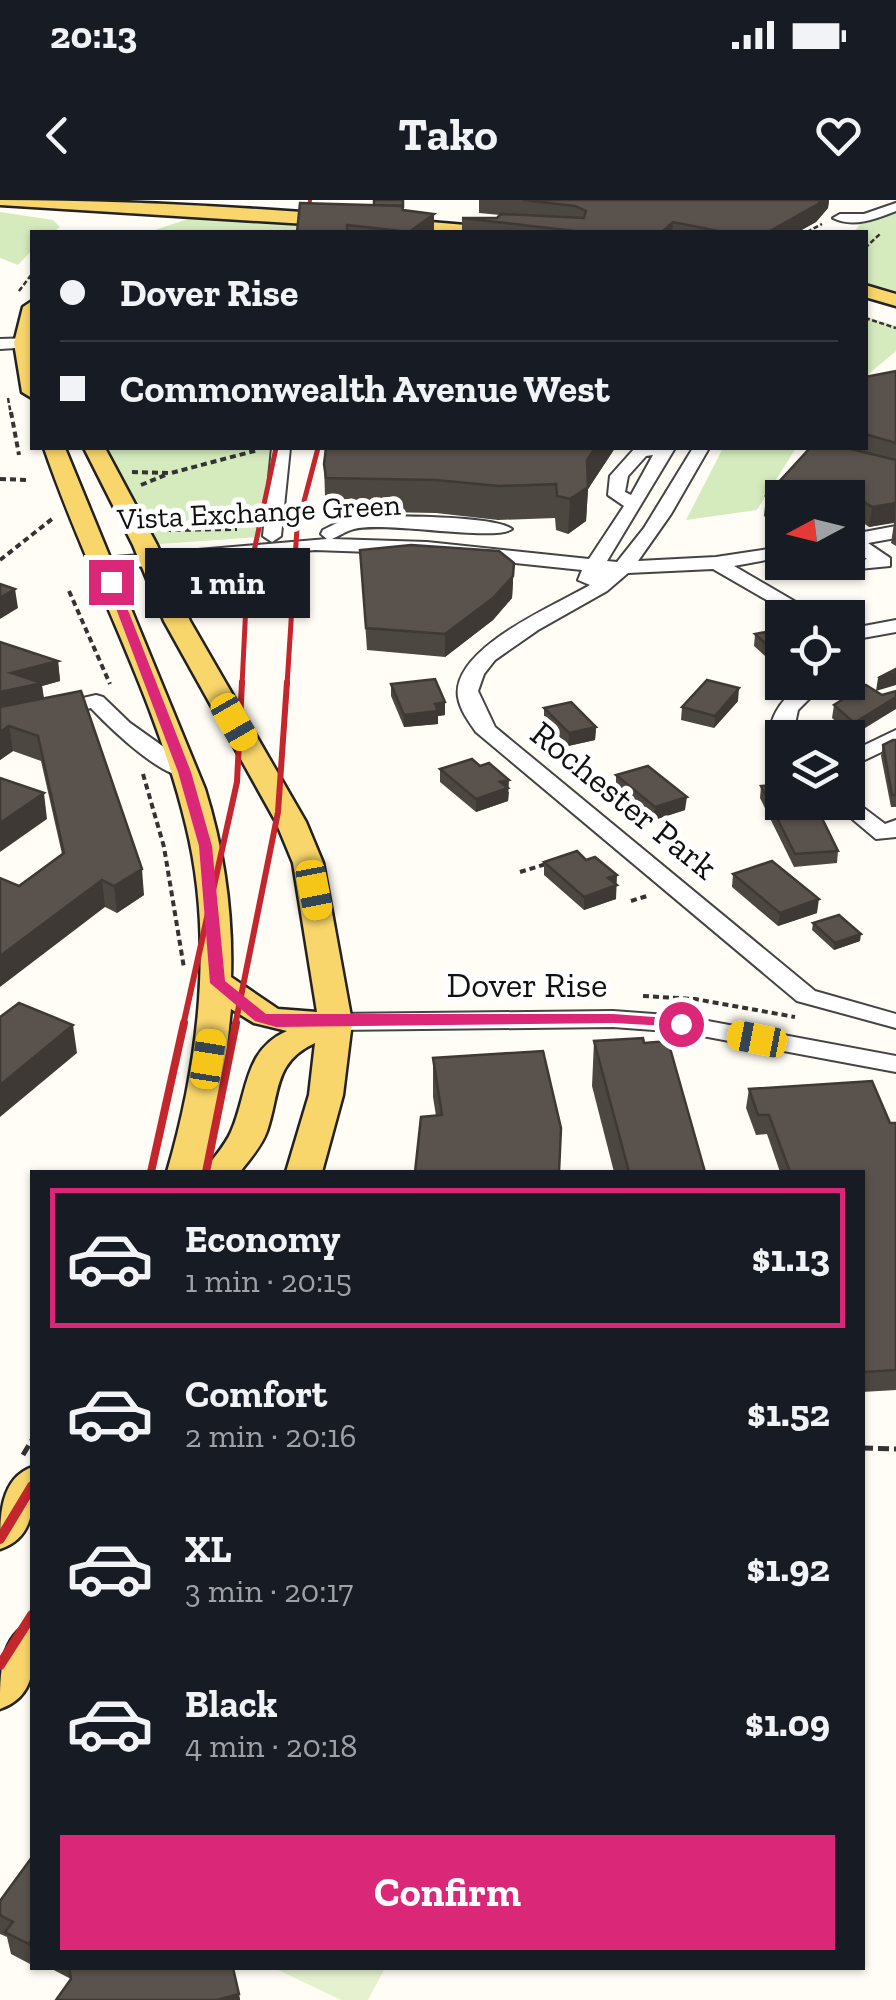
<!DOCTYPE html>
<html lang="en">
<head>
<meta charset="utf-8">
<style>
  :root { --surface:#171b24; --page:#242831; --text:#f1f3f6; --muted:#9ea1a6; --line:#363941; --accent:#db2777 }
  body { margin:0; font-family:"Zilla Slab",serif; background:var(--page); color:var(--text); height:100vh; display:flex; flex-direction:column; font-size:38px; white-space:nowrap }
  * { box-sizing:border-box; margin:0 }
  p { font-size:32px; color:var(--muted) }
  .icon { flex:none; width:55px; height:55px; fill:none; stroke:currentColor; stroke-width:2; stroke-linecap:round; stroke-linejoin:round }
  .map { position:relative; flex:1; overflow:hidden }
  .drawer { position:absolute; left:30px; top:970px; width:835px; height:800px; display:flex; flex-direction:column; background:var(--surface); border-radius:0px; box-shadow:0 2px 8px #0004 }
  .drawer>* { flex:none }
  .hud { position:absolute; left:30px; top:30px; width:838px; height:220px; border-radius:0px; box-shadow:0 2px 8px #0004; display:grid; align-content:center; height:220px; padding:0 30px; background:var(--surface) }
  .needle { width:65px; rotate:263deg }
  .fabs { position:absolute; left:765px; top:280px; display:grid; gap:20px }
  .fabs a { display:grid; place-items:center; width:100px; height:100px; border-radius:0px; background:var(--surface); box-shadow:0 2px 8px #0004; font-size:50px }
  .end { position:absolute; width:45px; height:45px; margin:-22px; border:12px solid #db2777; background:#fff; box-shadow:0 0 0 5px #fff }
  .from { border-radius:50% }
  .bubble { position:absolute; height:70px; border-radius:0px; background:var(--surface); box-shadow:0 2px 8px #0004; font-size:32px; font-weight:700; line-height:70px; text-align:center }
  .car { position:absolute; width:30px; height:60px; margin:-30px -15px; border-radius:12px; box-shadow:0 0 8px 2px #0007; background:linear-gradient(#f5c518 24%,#345 0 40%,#f5c518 0 76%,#345 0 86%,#f5c518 0) }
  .hud b { display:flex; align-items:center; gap:35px; height:95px; font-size:38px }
  .hud b+b { border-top:2px solid var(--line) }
  .hud i { width:25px; height:25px; background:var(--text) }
  ul { padding:18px 0 0; list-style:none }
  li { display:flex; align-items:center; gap:30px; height:140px; margin:0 20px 15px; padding:0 10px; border:5px solid transparent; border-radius:0px }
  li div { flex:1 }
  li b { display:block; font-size:38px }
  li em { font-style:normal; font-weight:700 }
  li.on { border-color:var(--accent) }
  li>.icon { width:90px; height:90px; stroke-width:1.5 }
  .cta { display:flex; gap:20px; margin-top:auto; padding:20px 30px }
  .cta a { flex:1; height:115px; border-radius:0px; background:var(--accent); color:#fff; font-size:40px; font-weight:700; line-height:115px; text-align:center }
  .status { display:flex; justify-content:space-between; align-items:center; height:70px; padding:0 50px; background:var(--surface); direction:ltr }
  .status svg { height:28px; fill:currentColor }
  header { display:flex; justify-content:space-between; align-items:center; height:130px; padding:0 30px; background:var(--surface); font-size:45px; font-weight:700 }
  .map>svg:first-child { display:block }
</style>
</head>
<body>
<div class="status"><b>20:13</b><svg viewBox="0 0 49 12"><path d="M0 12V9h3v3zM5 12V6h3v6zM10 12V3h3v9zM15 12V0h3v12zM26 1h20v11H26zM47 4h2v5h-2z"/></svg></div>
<header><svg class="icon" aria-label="back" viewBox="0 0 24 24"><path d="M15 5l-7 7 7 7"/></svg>Tako<svg class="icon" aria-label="heart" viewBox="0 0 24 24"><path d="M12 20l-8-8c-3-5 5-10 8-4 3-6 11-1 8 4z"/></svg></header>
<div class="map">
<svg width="896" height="1800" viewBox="0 0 896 1800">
  <rect width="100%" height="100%" fill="#fffdf5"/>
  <g fill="#d5ebbd">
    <polygon points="896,7 896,100 865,91 865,32 854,32 865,18"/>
    <polygon points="0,12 53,20 60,27 53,32 32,32 32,50 18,65 0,58"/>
    <polygon points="223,14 296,16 301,32 149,32 191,18"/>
    <polygon points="865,116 896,126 896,151 865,177"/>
    <polygon points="94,248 281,249 272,336 145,345"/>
    <polygon points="723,248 796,248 757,310 686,320"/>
  </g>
  <polygon fill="#e6f2cf" points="274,1768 385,1768 368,1800 341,1800"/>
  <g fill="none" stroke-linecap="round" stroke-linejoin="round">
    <g stroke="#444" stroke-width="4">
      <g id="minor">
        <path d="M896,3V11C876,19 853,28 833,18L840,14H864Z"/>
        <polygon points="0,139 32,138 32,147 0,149"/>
        <polygon points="272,248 290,248 281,336 272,342 263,336"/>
        <path d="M635,248H675L607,361L617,362L644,328L693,248H709L671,314L638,361L716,357L782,347V357L734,366L823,418H798L713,369L628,373L607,391L538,430L495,460L484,474L478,491L495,527L815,791L896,814V828L797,801L476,532C469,522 460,510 458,497C451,448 556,405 590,385L578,380L582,370L427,354L315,350L104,370L95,364L104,358L327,339L321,334L323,330C333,325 343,319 353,318C380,315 495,315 512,329C496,342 385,321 354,329C346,331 339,336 332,339L427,342L589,359L624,306L608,295L610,276ZM653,255L631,295L625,292L628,276L646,256Z"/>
        <polygon points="896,326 896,338 868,343 890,358 890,366 859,369 859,361 867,359 848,346 848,335"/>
        <polygon points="896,420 896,432 857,439 862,455 855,464 848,466 848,429"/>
        <path d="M802,482H826L798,510L792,538H782V549L774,548C762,521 783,499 802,482Z"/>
        <path d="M96,495L103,497L130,523L192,567L195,572L192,577C166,583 109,527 91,508L0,529V517Z"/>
        <polygon points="896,530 896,545 848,568 848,553"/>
        <polygon points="848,596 885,624 896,620 896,637 876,639 832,602 848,602"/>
        <polygon points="613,811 681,816 896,856 896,872 681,832 613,827 335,830 322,822 335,814"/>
      </g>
    </g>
    <g stroke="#222" stroke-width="5">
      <g id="major">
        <path d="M0,0C163,0 326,13 489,27L498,32H435L0,5Z"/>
        <polygon points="865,85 896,94 896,106 865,97"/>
        <polygon points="32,101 32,198 22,192 14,143 23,107"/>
        <path d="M44,248H65L205,589C224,650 233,714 231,777L278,809L317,812L293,663L276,622L164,421L133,345L84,248H105L157,345L190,421L306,622L323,663L352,822L343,895L322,972H286L309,895L315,843C273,862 280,893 267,931C262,946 249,960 240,972H204C212,959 225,946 231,932C248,894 243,850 287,831L254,823L231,809L222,895L203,972H167C199,863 214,738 186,625C155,495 87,374 44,248Z"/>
        <path d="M32,1267C34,1300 37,1337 0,1349C0,1316 0,1279 32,1267Z"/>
        <path d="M32,1422C34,1457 40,1495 0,1509C0,1473 0,1436 32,1422Z"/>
      </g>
    </g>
    <g stroke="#333" stroke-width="2.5" stroke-dasharray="5 2.5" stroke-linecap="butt">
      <polyline points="807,32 822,24"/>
      <polyline points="865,48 881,33"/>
      <polyline points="19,91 32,74"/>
      <polyline points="865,118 896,128"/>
      <polyline points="8,198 11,215"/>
    </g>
    <g stroke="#333" stroke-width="4" stroke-dasharray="6 4" stroke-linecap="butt">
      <polyline points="11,212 19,255"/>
      <polyline points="132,272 171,273 258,250"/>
      <polyline points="0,279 27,280"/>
      <polyline points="141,285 168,274"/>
      <polyline points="165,330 237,329"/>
      <polyline points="0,360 52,319"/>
      <polyline points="69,391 110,484"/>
      <polyline points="143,574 164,647 184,768"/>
      <polyline points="520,672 546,664"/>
      <polyline points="631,701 647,696"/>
      <polyline points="643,796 695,799 795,817"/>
    </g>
    <g stroke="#333" stroke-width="5" stroke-dasharray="11 5" stroke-linecap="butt">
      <polyline points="862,1248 896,1249"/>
      <polyline points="23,1255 32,1240"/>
    </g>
    <use href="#minor" fill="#fff" fill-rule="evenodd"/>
    <use href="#major" fill="#f9d66b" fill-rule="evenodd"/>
    <polyline stroke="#c4262e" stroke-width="4" points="306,32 310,0"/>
    <g stroke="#c4262e" stroke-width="5">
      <polyline points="242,485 247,384 276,248"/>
      <polyline points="287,485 297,328 318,248"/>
    </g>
    <g stroke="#c4262e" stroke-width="6">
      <polyline points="183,826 237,582 242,482"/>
      <polyline points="235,826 278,612 287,482"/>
    </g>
    <g stroke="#c4262e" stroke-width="8">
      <polyline points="151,972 184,823"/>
      <polyline points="206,972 236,823"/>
    </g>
    <g stroke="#c4262e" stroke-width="10">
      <polyline points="0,1339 32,1286"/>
      <polyline points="0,1465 32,1415"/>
    </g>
  </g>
  <g fill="#4d4742">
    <polygon points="479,0 829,0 828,8 816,22 798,32 462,32 462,18 497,18 500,15 479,13"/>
    <polygon points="403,10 434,32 297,32"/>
    <polygon points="896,171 896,346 891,343 894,323 869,327 859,320 782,298 782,332 764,316 766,296 857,250 856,248 865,248 865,177"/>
    <polygon points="326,248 615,248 588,289 586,321 568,334 556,330 555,318 498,320 436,313 328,311 325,297 324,264"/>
    <polygon points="360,350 514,363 512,398 493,420 445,457 367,450"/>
    <polygon points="782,429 782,463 774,464 754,446 755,434"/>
    <polygon points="0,442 58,461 60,481 42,486 44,498 144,695 117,713 105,707 19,686 62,654 41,561 13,551 0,560"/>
    <polygon points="391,484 445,515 438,516 438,524 404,527 391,496"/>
    <polygon points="882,495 852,536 832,518 834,505"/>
    <polygon points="738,501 714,528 681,520 682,507"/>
    <polygon points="544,508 596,527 595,540 568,546 544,520"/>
    <polygon points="896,540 896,607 891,607 881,556 883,545"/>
    <polygon points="440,569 509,592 508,601 476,612 440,582"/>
    <polygon points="616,575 685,610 654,620 616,588"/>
    <polygon points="761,586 838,651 837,663 794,667 760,598"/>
    <polygon points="544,662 616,684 616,699 584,710 544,675"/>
    <polygon points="733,674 817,713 778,726 732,687"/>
    <polygon points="813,723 860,741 834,750 812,730"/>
    <polygon points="594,841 644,843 705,972 614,972 592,886"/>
    <polygon points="543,851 415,972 436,916 433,897 433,858"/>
    <polygon points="749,889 890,923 896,923 896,1190 862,1192 862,972 780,972 767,934 756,935 746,908"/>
    <polygon points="32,1657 32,1765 11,1754 7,1737 0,1734 0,1701"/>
    <polygon points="50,1768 233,1768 240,1800 56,1800 71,1779"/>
  </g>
  <g fill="#3f3936">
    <polygon points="822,0 829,0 828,8 816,22 798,32 768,32"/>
    <polygon points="434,14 434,32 409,32"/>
    <polygon points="673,22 672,32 662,32"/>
    <polygon points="595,248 615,248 588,289 586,321 568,334 570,299 587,260"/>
    <polygon points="896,288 895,322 869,327 872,307"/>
    <polygon points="861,300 859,320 848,322 848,302"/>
    <polygon points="514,363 512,398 493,420 445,457 445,434"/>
    <polygon points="15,389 18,408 0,419 0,398"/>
    <polygon points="782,451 782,463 774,464 775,452"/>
    <polygon points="58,461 60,481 42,486 44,503 0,513 0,492 11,473"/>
    <polygon points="896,473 896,485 876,491 878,478"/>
    <polygon points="739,488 738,501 714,528 715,516"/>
    <polygon points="896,497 896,509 852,536 854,523"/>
    <polygon points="445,502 445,515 438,516 438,524 404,527 404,515 435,504"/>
    <polygon points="9,526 13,551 0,560 0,532"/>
    <polygon points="596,527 595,540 568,546 569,533"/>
    <polygon points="509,580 508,601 476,612 476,599 500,582"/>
    <polygon points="44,593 47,619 0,652 0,623"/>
    <polygon points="687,597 685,610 654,620 655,607"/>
    <polygon points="142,669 144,695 117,713 114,686"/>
    <polygon points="617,675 616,699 584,710 584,697 608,678"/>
    <polygon points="102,680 105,707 0,787 0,756"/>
    <polygon points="819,699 817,713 778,726 780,713"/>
    <polygon points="861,734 860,741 834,750 835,743"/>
    <polygon points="73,825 77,853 0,917 0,885"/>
    <polygon points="32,1740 32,1759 29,1744"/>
    <polygon points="239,1794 240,1800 217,1800"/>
  </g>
  <g fill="#5a524d" stroke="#3f3936" stroke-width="2.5">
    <polygon points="374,0 403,0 403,8 402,6 374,5"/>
    <polygon points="523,0 822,0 818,4 768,32 723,32 673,22 662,32 583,32 462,18 497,18 501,14 584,18 586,11 575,6"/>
    <polygon points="300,3 402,6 403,10 434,14 409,32 347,25 347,32 297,32"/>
    <polygon points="896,171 896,243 865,234 865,177"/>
    <polygon points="326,248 595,248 587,260 588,287 570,299 557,296 556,284 499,286 436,280 326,278 324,264"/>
    <polygon points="810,248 847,248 896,260 896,303 872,307 861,300 848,302 848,298 782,298 782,310 766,296"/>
    <polygon points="411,345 499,351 514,363 513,376 493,398 445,434 366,428 360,350"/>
    <polygon points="0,384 15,389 0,398"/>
    <polygon points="782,429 782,451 775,452 755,434"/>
    <polygon points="0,442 58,461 11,473 42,483 0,492"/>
    <polygon points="896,469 896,473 878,478"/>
    <polygon points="435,479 445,502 435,504 438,511 404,515 391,484"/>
    <polygon points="707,480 739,488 715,516 682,507"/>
    <polygon points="866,485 882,495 896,491 896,497 854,523 834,505"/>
    <polygon points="81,491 142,669 114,686 102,680 0,756 0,678 19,686 64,653 38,536 9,526 0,532 0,507"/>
    <polygon points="571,502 596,527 569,533 544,508"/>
    <polygon points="893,540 896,540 896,595 892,595 883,545"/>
    <polygon points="472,559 480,566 489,563 509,580 500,582 508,588 476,599 440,569"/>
    <polygon points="648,566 687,597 655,607 616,575"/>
    <polygon points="0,578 44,593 0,623"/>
    <polygon points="782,584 782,602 814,602 838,651 795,654 761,586"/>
    <polygon points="577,651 586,660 595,657 617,675 608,678 617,685 584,697 544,662"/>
    <polygon points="772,661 819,699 780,713 733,674"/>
    <polygon points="839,715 861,734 835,743 813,723"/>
    <polygon points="19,803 73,825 0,885 0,817"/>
    <polygon points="643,838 644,843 668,841 705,972 629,972 594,841"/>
    <polygon points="543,851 561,928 559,972 415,972 421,917 442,915 433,858"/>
    <polygon points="872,881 890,923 896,923 896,1170 862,1172 862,972 790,972 769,915 758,915 749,889"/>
    <polygon points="32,1657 32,1739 29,1744 5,1732 13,1722 0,1715 0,1701"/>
    <polygon points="69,1768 233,1768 239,1794 217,1800 56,1800 71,1779"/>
  </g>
  <polygon fill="#db2777" points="111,378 117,382 191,572 212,646 225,781 266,814 613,814 681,819 689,824 686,827 613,823 276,827 255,821 210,783 199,646 178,572 106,382"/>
  <g text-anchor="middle" stroke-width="10" stroke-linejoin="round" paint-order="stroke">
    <g font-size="30" fill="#111" stroke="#fff">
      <text transform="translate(259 312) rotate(-3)" y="10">Vista Exchange Green</text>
    </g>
    <g font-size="35" fill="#111" stroke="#fff">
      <text transform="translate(624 600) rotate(39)" y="12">Rochester Park</text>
      <text x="527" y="797">Dover Rise</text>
    </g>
  </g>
</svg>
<div class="fabs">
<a><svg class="needle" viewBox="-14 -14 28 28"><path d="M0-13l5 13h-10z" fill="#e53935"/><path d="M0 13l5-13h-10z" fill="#9ea1a6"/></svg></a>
<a><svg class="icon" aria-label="locate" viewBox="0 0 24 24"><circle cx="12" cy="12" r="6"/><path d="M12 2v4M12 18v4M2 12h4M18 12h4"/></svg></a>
<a><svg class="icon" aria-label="layers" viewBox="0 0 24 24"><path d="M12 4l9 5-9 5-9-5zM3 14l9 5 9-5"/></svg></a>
</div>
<i class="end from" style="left:681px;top:824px"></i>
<i class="end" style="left:111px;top:382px"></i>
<div class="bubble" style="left:145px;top:348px;width:165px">1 min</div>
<i class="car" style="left:234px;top:522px;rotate:150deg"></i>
<i class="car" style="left:314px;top:690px;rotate:169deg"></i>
<i class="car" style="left:757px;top:839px;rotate:281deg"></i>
<i class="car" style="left:208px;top:859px;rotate:9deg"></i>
<div class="hud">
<b><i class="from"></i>Dover Rise</b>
<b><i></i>Commonwealth Avenue West</b>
</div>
<section class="drawer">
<ul>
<li class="on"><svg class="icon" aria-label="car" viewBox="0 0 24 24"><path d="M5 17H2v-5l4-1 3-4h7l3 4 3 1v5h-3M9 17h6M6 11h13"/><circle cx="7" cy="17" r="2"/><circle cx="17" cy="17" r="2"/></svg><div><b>Economy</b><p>1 min · 20:15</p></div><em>$1.13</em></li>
<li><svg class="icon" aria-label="car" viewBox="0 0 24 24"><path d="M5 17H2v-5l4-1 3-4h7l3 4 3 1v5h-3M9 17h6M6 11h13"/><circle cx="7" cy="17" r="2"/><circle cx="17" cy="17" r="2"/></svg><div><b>Comfort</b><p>2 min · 20:16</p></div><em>$1.52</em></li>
<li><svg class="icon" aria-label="car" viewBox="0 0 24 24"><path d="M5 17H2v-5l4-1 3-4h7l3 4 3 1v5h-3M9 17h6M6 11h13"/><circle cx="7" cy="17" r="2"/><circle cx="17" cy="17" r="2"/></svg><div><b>XL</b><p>3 min · 20:17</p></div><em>$1.92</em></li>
<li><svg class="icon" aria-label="car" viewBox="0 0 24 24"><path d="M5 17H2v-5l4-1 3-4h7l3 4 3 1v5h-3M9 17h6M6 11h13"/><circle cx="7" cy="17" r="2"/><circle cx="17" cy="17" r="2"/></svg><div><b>Black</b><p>4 min · 20:18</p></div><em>$1.09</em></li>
</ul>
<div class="cta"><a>Confirm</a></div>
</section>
</div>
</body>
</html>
